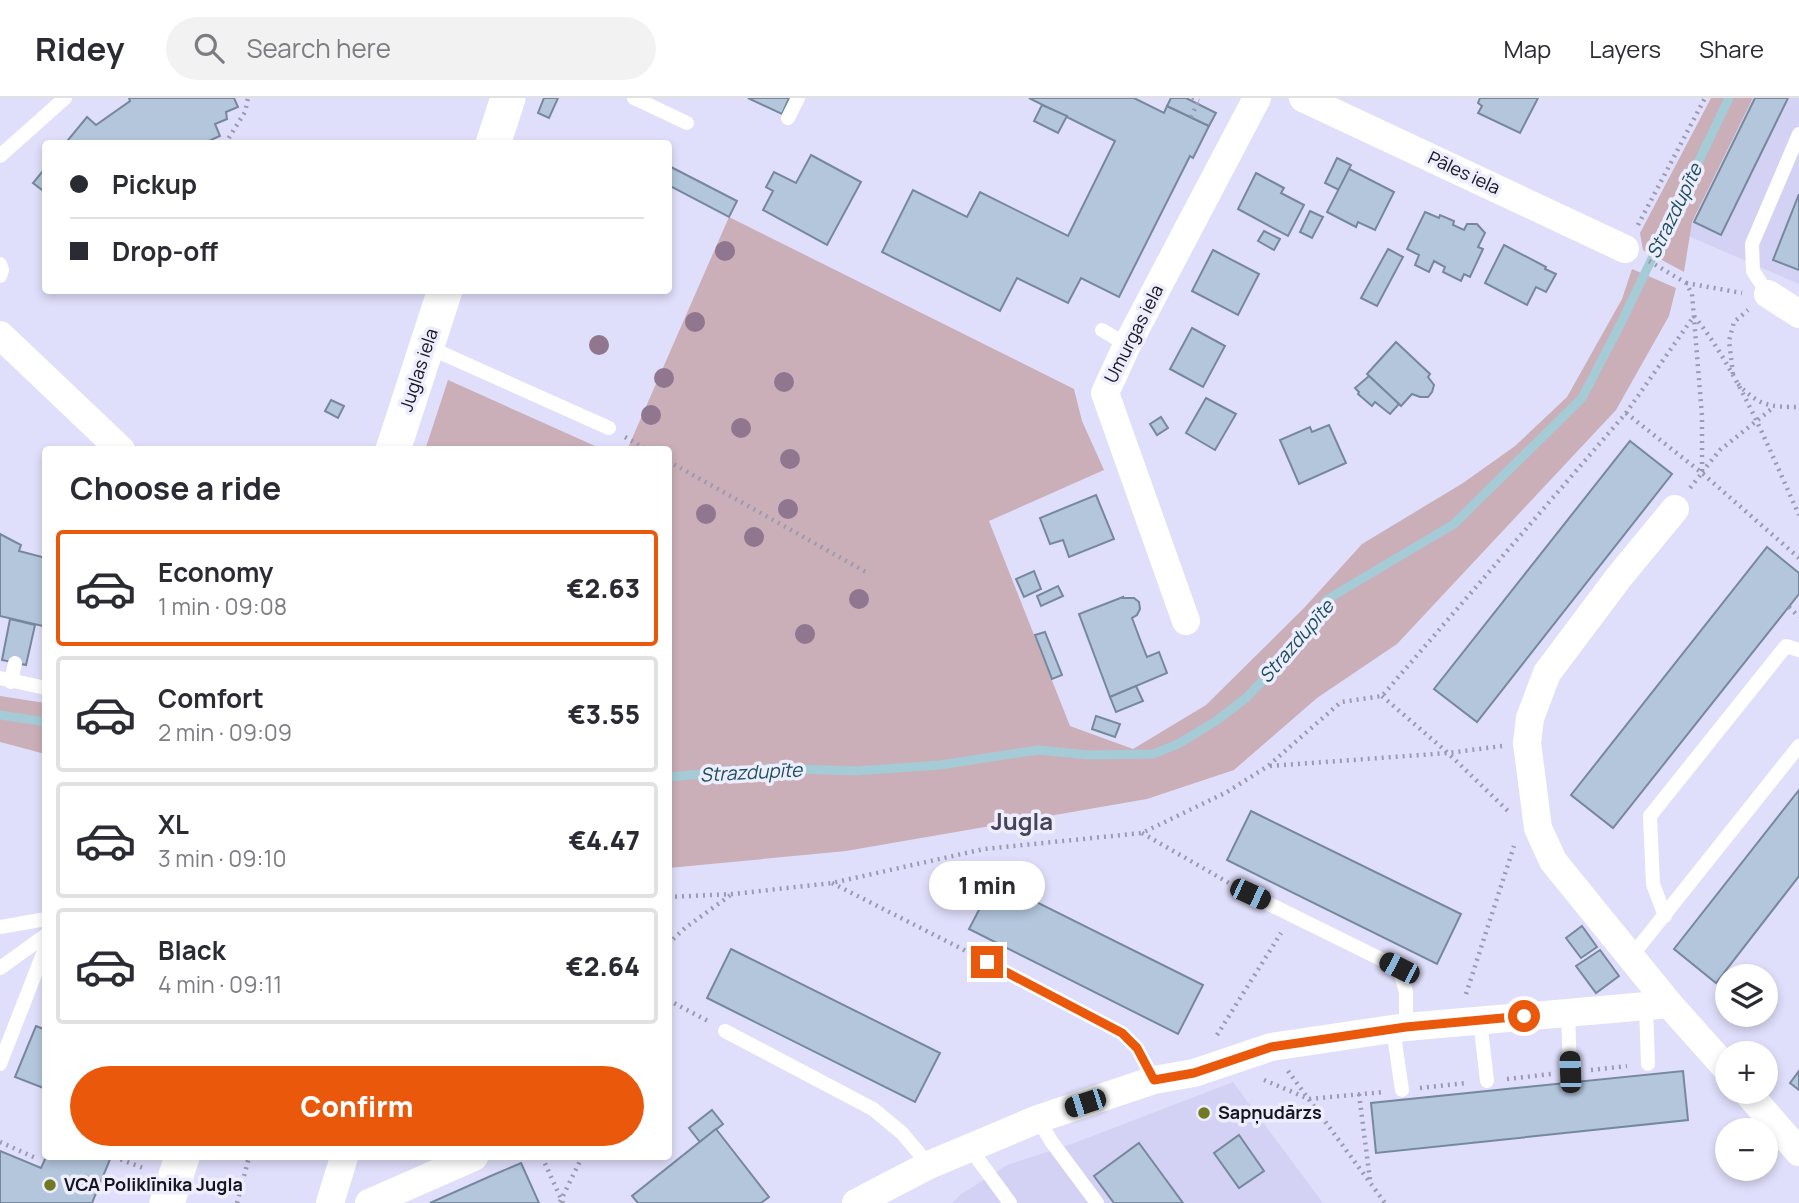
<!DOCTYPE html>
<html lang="en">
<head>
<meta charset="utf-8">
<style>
  :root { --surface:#fff; --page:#f2f2f3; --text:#2b2b33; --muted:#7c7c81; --line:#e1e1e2; --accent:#ea580c }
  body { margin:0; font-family:Manrope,sans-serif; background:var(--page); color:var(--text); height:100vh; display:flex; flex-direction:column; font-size:26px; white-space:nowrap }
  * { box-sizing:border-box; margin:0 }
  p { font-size:23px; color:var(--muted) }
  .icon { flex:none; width:38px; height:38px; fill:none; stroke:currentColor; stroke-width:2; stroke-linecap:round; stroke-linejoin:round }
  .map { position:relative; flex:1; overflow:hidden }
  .panel { position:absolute; left:42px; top:348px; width:630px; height:714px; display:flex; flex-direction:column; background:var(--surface); border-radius:7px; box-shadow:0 4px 10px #0003 }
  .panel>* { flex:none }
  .top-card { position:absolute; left:42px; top:42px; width:630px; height:154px; border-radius:7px; box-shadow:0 4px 10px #0003; display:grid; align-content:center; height:154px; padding:0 28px; background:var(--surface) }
  .buttons { position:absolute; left:1715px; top:866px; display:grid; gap:14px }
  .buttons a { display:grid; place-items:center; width:63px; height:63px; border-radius:50%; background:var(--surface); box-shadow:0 4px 10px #0003; font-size:35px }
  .end { position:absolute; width:32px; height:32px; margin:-16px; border:9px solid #ea580c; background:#fff; box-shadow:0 0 0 4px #fff }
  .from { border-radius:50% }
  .bubble { position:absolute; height:49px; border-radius:24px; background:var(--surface); box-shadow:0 4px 10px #0003; font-size:23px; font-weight:800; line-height:49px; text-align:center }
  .car { position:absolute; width:21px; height:42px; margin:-21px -10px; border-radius:9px; box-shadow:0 0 5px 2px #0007; background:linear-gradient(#222 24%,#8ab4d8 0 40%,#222 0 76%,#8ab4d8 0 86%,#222 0) }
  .top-card b { display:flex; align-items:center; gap:24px; height:66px; font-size:26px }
  .top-card b+b { border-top:2px solid var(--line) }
  .top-card i { width:18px; height:18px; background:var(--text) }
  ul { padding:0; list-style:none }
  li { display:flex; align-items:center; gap:21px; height:116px; margin:0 14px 10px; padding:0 14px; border:4px solid var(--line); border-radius:7px }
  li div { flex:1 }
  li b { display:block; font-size:26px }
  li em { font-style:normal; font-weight:800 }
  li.active { border-color:var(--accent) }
  li>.icon { width:63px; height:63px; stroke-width:1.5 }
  h2 { padding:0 28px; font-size:32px; line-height:84px }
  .action { display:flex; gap:14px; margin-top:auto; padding:14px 28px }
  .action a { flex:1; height:80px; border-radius:42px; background:var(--accent); color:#fff; font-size:28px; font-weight:800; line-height:80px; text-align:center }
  header { display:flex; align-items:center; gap:42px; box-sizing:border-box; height:98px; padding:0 35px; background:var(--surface); border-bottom:2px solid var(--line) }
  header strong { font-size:33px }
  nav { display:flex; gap:38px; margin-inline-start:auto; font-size:24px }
  .search { width:490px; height:63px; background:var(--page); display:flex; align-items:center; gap:18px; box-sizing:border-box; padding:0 24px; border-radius:38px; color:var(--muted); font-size:26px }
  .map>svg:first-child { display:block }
</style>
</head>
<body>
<header>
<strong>Ridey</strong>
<div class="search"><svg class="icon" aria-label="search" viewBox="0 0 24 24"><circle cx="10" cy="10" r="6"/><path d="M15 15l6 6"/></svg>Search here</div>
<nav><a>Map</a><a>Layers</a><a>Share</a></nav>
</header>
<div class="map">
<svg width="1799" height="1105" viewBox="0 0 1799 1105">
  <rect width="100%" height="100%" fill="#e0dffb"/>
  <g fill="#d3d2f4">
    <polygon points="1754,0 1799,0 1799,186 1686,137"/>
    <polygon points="1233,984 1323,1105 952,1105 960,1097 1007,1067 1069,1047"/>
  </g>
  <g fill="#cbafb8">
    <polygon points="1711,0 1753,0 1692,124 1684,174 1643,152 1640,135"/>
    <polygon points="729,119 1074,291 1082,323 1104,372 989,423 1070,628 1133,651 1206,607 1304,510 1362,446 1463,385 1515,348 1567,299 1622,201 1632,171 1676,190 1669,218 1616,312 1397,546 1317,600 1234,672 1147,701 846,753 669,770 668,352 627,352"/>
    <polygon points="448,282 604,352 425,352"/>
    <polygon points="0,598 45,605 45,656 0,644"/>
  </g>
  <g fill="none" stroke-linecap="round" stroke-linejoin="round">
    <g stroke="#a4cbd6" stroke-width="9">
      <polyline points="0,617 46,624"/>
      <polyline points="668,679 770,670 855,673 940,667 1038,652 1090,657 1153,656 1178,646 1216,623 1246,600 1297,546 1326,502 1454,426 1582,300 1621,225 1729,0"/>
    </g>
  </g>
  <g fill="#b3c6dc" stroke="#76889d" stroke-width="2">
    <polygon points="129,0 234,0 238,9 226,14 227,21 215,26 220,38 202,46 71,46 68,42 87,19 96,27 130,3"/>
    <polygon points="544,0 558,0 549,20 538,15"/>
    <polygon points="748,0 789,0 782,16"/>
    <polygon points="1029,0 1134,0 1164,15 1167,8 1209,28 1193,60 1190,58 1119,199 1081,180 1068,205 1017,180 1000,213 882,154 913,92 967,119 980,94 1068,138 1115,43"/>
    <polygon points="1171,0 1186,0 1216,15 1209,28 1167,8"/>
    <polygon points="1480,0 1538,0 1520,35 1478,15 1482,8 1478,5"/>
    <polygon points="1755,0 1788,0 1721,137 1694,124"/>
    <polygon points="1042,7 1067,18 1058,35 1034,23"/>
    <polygon points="811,57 861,84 827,147 763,112 773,93 766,89 774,74 796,85"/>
    <polygon points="1337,60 1351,67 1339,92 1325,85"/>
    <polygon points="46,69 46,95 33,85"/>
    <polygon points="671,69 737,103 729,119 668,87 668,75"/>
    <polygon points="1349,71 1394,94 1375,132 1358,124 1356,129 1327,114"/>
    <polygon points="1256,75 1284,90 1281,95 1304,107 1288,138 1238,111"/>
    <polygon points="1799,96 1799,172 1773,162"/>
    <polygon points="1310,113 1323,119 1312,140 1300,134"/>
    <polygon points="1425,114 1439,120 1440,117 1454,123 1453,127 1464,132 1467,126 1477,126 1485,135 1478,149 1483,151 1470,179 1464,176 1461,183 1443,174 1445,169 1434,163 1429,174 1415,167 1419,157 1407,151"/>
    <polygon points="1264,133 1280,141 1274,152 1258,143"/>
    <polygon points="1504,147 1546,169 1545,171 1556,176 1546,194 1536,189 1527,207 1485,185"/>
    <polygon points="1388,151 1403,159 1377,208 1361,200"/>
    <polygon points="1213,152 1259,176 1238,217 1192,193"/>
    <polygon points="1192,230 1225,248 1203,289 1170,271"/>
    <polygon points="1396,244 1430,276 1428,279 1434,287 1432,294 1428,299 1420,299 1412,296 1401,308 1367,276"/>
    <polygon points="1369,278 1399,306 1390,316 1375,304 1372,308 1358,296 1359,294 1355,290"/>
    <polygon points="1206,300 1236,316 1215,352 1186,335"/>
    <polygon points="331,302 344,308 338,320 325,313"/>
    <polygon points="1161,319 1168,330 1157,337 1150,326"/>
    <polygon points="1329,327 1346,365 1299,386 1280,342 1310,329 1312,334"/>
    <polygon points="1630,343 1672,376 1477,624 1434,591"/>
    <polygon points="1096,397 1114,441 1069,459 1063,442 1050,446 1040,420"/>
    <polygon points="0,436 21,447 19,453 46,460 46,534 43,534 43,528 0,518"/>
    <polygon points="1767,449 1799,475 1799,496 1613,730 1571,697"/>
    <polygon points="1034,473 1041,491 1024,499 1016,481"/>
    <polygon points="1058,488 1063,498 1041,508 1037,498"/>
    <polygon points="1123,499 1123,500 1134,500 1139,504 1140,511 1137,517 1132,520 1141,544 1147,559 1159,554 1167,575 1110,599 1079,516"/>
    <polygon points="10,521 35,527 26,567 2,562"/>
    <polygon points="1045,534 1062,577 1052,581 1035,537"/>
    <polygon points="1136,588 1143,603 1116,614 1110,599"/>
    <polygon points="1096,618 1120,626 1115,639 1092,631"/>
    <polygon points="1799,692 1799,778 1716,885 1674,851"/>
    <polygon points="1251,713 1461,816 1437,866 1227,762"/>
    <polygon points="994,783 1203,887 1178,936 969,831"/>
    <polygon points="1582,828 1597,849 1581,860 1566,840"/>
    <polygon points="731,851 940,955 915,1004 707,900"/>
    <polygon points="1600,852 1619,878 1596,895 1576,868"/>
    <polygon points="36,928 46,932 46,991 15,979"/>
    <polygon points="1683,973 1688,1022 1376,1055 1371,1005"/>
    <polygon points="1799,973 1799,992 1790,985"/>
    <polygon points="712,1012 723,1026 700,1044 689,1030"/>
    <polygon points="716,1031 769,1099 761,1105 638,1105 632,1098"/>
    <polygon points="1239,1037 1264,1073 1239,1090 1214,1055"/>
    <polygon points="1139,1045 1183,1105 1114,1105 1094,1078"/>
    <polygon points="0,1053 41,1070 46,1059 111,1059 92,1105 0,1105"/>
    <polygon points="521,1065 539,1105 430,1105 493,1077"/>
  </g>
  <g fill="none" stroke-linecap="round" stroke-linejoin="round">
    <g stroke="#9b9ab0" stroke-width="4.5" stroke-dasharray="2 5" stroke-linecap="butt">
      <polyline points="1192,0 1199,3"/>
      <polyline points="1191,19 1200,0"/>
      <polyline points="225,46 245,14 248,0"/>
      <polyline points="1638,127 1705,0"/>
      <polyline points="1649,163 1686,185 1692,196 1702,318 1702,375 1690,390"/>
      <polyline points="1686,185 1742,195"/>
      <polyline points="1733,276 1729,243 1734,224 1748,212"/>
      <path d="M1738,286C1759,308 1770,309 1799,309"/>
      <polyline points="1626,315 1702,375 1799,460"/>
      <polyline points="625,339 648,352"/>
      <polyline points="668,363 866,474"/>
      <polyline points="1702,374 1720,352 1774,309"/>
      <polyline points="1789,509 1799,519"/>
      <polyline points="1382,598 1448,655 1508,713"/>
      <polyline points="1270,668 1448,655 1502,648"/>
      <polyline points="1142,735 1229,785"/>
      <polyline points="832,785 970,855"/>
      <path d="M668,799L733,796L832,785L984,751L1142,735L1227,694L1268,668L1341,604L1382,598L1626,315L1694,218C1738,272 1770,353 1799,417"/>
      <polyline points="668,846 685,830 732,796"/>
      <polyline points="1466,896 1514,748"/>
      <polyline points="668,902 708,923"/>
      <polyline points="1217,937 1281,835"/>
      <polyline points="1591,972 1627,968"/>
      <polyline points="1288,973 1385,1105"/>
      <polyline points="1507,981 1551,976"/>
      <polyline points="1264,982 1309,1001 1384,994"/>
      <polyline points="1420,990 1467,985"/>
      <polyline points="1359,996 1370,1082"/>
      <polyline points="0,1044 38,1061"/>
      <polyline points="114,1059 146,1071"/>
      <polyline points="542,1059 563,1105"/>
      <polyline points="560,1104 582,1059"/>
      <polyline points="237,1105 249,1059"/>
    </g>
    <g stroke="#fff" stroke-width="14">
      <polyline points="634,0 687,25"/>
      <polyline points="788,20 798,0"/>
      <polyline points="0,58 65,0"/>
      <polyline points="0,166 2,172 0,178"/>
      <polyline points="1768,196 1753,173 1752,146 1799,36"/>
      <polyline points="1102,232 1127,247"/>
      <polyline points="428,249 609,330"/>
      <polyline points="0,580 46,590"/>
      <polyline points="11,584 15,565"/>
      <polyline points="1247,795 1399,870 1406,894 1406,929"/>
      <polyline points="1665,818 1653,786 1650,718 1786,548 1799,552"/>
      <polyline points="0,829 46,821"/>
      <polyline points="1630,860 1799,648"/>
      <polyline points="987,864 1122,935 1137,950 1154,982"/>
      <polyline points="0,870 46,837"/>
      <polyline points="1646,908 1648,966"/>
      <polyline points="1568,914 1570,974"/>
      <polyline points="1480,922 1487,983"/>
      <polyline points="1393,931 1402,992"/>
      <polyline points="725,933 873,1011 902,1035 929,1067"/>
      <polyline points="0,966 46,848"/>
      <polyline points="1038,1021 1051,1043 1097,1105"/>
      <polyline points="969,1049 1010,1105"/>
    </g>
    <g stroke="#fff" stroke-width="28">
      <polyline points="1303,0 1625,151"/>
      <polyline points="1768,196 1799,216"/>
      <polyline points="0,237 121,352"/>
      <polyline points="1675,411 1619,479 1547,575 1530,620 1527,645 1538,730 1553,763 1669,906 1727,971"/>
      <polyline points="1186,523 1105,295 1127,247 1257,0"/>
      <polyline points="1747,994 1799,1054"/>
      <polyline points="330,1105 344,1059"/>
      <polyline points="369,1105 474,1059"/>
      <polyline points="856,1105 929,1067 1038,1021 1154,982 1194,975 1271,949 1406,929 1669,906"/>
    </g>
    <g stroke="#fff" stroke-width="35">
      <polyline points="493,46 508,0"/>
      <polyline points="393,352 445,192"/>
      <polyline points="167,1105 182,1059"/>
    </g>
  </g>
  <g fill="#90768e">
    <circle cx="725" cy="153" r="10"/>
    <circle cx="695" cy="224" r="10"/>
    <circle cx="599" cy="247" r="10"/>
    <circle cx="664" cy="280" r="10"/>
    <circle cx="784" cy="284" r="10"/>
    <circle cx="651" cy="317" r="10"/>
    <circle cx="741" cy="330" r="10"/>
    <circle cx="790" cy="361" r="10"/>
    <circle cx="788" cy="411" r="10"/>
    <circle cx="706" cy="416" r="10"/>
    <circle cx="754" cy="439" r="10"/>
    <circle cx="859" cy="501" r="10"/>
    <circle cx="805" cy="536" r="10"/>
  </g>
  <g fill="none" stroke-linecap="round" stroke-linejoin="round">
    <polyline stroke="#ea580c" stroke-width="9" points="987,864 1122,935 1137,950 1154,982 1194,975 1271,949 1406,929 1524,918"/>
  </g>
  <g fill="#717922" stroke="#eeedfe" stroke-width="2.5">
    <circle cx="1204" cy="1015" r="7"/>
    <circle cx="50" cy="1087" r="7"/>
  </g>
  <g text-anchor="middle" stroke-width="7" stroke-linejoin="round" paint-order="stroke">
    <g font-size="18" fill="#15151e" stroke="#eeedfe">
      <text transform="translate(1464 75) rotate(25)" y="6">Pāles iela</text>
      <text transform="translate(1134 236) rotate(-63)" y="6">Umurgas iela</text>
      <text transform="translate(419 272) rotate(-72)" y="6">Juglas iela</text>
    </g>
    <g font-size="18" font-weight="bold" fill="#15151e" stroke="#eeedfe" text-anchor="start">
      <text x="1218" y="1021">Sapņudārzs</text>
      <text x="64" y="1093">VCA Poliklīnika Jugla</text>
    </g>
    <g font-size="19" font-style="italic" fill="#194e5c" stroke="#eeedfe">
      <text transform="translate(1674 113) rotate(-64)" y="7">Strazdupīte</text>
      <text transform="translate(1296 543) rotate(-49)" y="7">Strazdupīte</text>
      <text transform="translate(751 674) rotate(-3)" y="7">Strazdupīte</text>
    </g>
    <g font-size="24" font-weight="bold" fill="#45445a" stroke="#eeedfe">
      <text x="1022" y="732">Jugla</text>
    </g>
  </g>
</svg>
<div class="buttons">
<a><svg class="icon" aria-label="layers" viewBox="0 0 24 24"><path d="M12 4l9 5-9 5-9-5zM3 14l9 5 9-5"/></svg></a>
<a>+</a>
<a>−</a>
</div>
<i class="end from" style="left:1524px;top:918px"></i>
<i class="end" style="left:987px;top:864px"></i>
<div class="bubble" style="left:929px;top:763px;width:116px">1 min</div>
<i class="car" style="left:1250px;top:796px;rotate:115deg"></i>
<i class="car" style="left:1399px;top:870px;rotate:297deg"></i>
<i class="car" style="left:1570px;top:974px;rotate:358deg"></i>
<i class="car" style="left:1085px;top:1005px;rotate:252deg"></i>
<div class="top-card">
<b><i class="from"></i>Pickup</b>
<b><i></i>Drop-off</b>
</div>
<section class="panel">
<h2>Choose a ride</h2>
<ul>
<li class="active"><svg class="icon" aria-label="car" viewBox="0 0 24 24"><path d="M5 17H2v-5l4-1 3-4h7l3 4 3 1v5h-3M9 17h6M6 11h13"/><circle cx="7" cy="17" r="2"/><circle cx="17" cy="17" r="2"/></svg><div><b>Economy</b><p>1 min · 09:08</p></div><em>€2.63</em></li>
<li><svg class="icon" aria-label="car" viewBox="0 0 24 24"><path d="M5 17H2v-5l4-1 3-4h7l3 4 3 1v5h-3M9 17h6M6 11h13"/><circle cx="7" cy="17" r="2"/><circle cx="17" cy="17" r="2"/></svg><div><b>Comfort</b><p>2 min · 09:09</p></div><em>€3.55</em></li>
<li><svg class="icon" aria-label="car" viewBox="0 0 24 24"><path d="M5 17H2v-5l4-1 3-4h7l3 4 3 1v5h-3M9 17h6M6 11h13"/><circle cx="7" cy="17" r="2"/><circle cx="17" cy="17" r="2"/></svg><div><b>XL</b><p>3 min · 09:10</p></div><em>€4.47</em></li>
<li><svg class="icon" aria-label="car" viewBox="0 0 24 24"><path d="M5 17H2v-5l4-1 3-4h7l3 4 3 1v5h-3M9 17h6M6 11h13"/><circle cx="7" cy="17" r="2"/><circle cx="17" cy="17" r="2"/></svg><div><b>Black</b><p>4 min · 09:11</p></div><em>€2.64</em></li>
</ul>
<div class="action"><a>Confirm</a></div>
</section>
</div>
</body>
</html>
